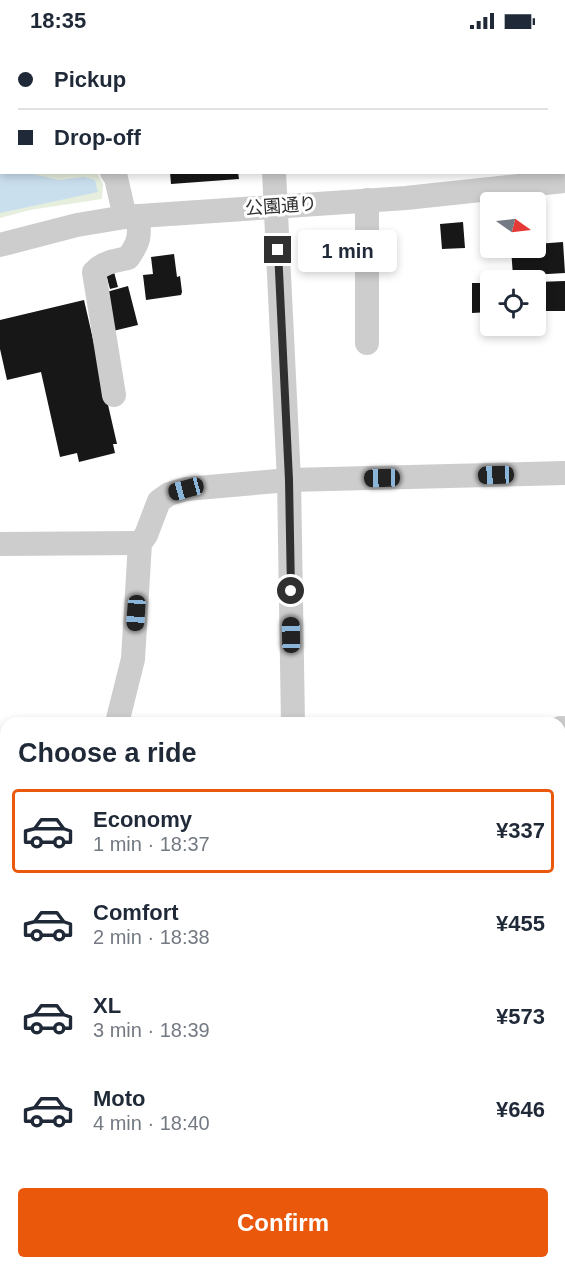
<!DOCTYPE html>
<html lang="en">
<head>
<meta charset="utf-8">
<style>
  :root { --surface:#fff; --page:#f6f6f7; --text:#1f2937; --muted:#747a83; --line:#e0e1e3; --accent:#ea580c }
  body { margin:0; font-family:Helvetica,"Noto Sans JP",sans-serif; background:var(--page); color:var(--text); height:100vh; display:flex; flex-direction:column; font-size:22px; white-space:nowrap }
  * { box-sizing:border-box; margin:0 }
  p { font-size:20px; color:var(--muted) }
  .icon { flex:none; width:33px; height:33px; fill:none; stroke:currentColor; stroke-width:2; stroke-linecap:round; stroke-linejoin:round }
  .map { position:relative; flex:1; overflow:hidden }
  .details { position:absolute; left:0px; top:675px; width:566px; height:552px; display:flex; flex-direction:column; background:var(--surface); border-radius:18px 18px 0 0; box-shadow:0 3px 9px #0003 }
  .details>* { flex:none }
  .banner { position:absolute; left:0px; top:0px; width:566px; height:132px; box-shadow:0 3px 9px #0003; display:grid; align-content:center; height:132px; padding:0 18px; background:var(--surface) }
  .needle { width:39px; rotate:104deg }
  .tools { position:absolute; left:480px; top:150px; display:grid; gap:12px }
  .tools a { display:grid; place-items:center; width:66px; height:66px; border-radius:6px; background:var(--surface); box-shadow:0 3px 9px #0003; font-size:30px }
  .end { position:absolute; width:27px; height:27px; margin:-14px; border:8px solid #303030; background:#fff; box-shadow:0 0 0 3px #fff }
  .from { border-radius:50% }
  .bubble { position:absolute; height:42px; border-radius:6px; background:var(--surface); box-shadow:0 3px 9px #0003; font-size:20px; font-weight:600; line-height:42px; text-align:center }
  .car { position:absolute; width:18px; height:36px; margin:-18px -9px; border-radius:8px; box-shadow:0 0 4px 2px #0007; background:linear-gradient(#222 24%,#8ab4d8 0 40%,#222 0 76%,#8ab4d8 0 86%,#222 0) }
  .banner b { display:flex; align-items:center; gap:21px; height:57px; font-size:22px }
  .banner b+b { border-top:2px solid var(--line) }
  .banner i { width:15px; height:15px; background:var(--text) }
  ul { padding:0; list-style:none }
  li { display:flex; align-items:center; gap:18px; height:84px; margin:0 12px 9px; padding:0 6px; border:3px solid transparent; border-radius:6px }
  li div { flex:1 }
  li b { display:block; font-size:22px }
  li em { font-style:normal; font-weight:600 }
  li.current { border-color:var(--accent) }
  li>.icon { width:54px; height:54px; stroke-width:1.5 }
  h2 { padding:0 18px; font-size:27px; line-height:72px }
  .button { display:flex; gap:12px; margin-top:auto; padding:12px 18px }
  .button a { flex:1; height:69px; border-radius:6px; background:var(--accent); color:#fff; font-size:24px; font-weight:600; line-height:69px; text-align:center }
  .status { display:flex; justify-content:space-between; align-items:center; height:42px; padding:0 30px; background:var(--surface); direction:ltr }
  .status svg { height:16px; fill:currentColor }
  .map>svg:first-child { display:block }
</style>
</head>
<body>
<div class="status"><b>18:35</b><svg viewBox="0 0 49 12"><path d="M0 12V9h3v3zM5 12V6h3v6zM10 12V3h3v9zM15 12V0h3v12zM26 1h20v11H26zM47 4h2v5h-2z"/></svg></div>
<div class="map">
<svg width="565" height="1227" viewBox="0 0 565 1227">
  <rect width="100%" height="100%" fill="#fff"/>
  <polygon fill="#e6eede" points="0,0 51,1 2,2 2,130 97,131 103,142 102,157 30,168 0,176"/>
  <polygon fill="#cadfee" points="0,125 2,130 28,131 59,138 84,135 95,138 98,150 0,171"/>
  <g fill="#171717">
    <polygon points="170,130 238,130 239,137 171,142"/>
    <polygon points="463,180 465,206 442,207 440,182"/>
    <polygon points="563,200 565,231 513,234 511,206 536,206 536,202"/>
    <polygon points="174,212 177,235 180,234 182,250 181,253 146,258 143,233 153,232 151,215"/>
    <polygon points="114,230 118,245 110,247 106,232"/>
    <polygon points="565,239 565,269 536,269 536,240"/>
    <polygon points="472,241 490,241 490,270 472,271"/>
    <polygon points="128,244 138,283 113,289 103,251"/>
    <polygon points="84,258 117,402 113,402 115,411 79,420 77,411 60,415 41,330 7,338 0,307 0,278"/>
    <polygon points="0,1174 6,1175 6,1221 57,1221 57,1227 0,1227"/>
    <polygon points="74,1221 127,1221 127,1227 73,1226"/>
  </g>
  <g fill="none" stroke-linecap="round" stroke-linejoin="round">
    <g stroke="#cdcdcd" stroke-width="24">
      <polyline points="265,0 265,2"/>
      <polyline points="0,84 2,84"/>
      <polyline points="112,130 116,136 125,175"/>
      <polyline points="274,130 289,438 293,681"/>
      <polyline points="367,158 367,301"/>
      <polyline points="0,203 77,183 125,175 406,156 565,139"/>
      <path d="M114,353L94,230C103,220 115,219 128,216C140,199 140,194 138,174"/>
      <polyline points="0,502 140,501"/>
      <polyline points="117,681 133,617 140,501 146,493 159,459 169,452 186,447 289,438 565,431"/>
      <polyline points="560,686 565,686"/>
      <polyline points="560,1056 565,1057"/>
      <polyline points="0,1071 6,1050"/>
      <polyline points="293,1227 293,1221"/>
    </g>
  </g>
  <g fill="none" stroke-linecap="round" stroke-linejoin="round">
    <polyline stroke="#303030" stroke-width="8" points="278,208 289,438 291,549"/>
  </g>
  <g text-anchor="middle" stroke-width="6" stroke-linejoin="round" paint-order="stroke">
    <g font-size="18" fill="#303030" stroke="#fff">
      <text transform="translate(281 164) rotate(-4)" y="6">公園通り</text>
    </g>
  </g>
</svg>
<div class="tools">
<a><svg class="needle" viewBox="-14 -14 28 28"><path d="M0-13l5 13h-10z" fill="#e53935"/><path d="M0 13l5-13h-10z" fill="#747a83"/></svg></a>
<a><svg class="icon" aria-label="locate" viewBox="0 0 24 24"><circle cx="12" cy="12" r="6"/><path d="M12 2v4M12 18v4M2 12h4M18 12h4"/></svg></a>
</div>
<i class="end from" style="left:291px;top:549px"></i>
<i class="end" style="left:278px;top:208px"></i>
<div class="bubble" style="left:298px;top:188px;width:99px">1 min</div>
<i class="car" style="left:496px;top:433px;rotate:268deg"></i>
<i class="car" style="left:382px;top:436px;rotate:269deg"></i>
<i class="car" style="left:186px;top:447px;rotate:255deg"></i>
<i class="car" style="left:136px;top:571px;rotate:184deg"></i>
<i class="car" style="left:291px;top:593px;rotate:359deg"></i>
<div class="banner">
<b><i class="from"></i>Pickup</b>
<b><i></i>Drop-off</b>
</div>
<section class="details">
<h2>Choose a ride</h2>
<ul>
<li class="current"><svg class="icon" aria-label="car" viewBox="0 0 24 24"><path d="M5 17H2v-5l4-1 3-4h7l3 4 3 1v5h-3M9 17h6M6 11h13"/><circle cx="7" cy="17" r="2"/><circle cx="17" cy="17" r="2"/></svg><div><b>Economy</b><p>1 min · 18:37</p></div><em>¥337</em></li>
<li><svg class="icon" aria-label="car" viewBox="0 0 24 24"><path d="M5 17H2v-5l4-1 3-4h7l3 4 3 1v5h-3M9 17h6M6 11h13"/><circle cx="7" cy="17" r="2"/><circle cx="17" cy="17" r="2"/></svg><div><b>Comfort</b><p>2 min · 18:38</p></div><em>¥455</em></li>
<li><svg class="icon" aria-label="car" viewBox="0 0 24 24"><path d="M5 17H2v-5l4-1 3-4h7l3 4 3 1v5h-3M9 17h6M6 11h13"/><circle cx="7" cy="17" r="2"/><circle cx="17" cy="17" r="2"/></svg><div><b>XL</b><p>3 min · 18:39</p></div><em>¥573</em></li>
<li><svg class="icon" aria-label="car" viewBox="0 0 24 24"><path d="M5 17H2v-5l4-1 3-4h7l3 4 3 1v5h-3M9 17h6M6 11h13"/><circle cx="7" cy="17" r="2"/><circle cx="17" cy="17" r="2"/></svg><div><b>Moto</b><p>4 min · 18:40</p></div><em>¥646</em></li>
</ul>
<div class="button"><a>Confirm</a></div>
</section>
</div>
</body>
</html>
